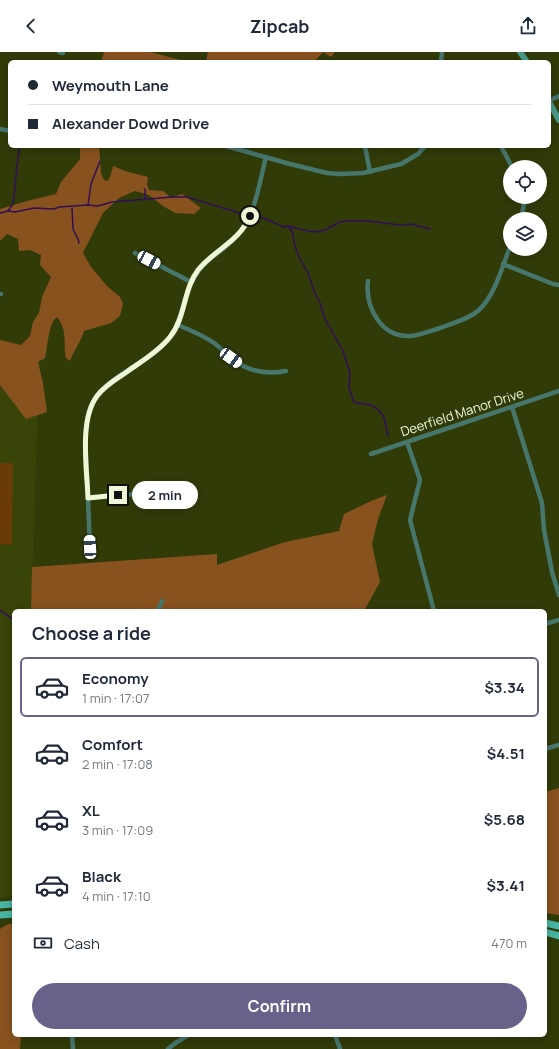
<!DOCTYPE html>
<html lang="en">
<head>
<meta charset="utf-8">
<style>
  :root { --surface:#fff; --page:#f2f2f3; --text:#1f2937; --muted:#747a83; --line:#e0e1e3; --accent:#68628b }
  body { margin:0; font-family:Manrope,sans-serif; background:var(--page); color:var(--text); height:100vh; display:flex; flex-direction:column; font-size:15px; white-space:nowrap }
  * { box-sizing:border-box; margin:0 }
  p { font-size:13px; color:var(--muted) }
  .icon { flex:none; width:22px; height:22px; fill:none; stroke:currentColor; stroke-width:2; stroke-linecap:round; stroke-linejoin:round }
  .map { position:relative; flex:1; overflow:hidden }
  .sheet { position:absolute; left:12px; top:557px; width:535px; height:428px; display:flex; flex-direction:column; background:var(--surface); border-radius:6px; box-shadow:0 2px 10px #0003 }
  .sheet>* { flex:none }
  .guide { position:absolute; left:8px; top:8px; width:543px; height:88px; border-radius:6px; box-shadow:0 2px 10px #0003; display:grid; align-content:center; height:88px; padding:0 20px; background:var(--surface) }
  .tools { position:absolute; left:503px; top:108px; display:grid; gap:8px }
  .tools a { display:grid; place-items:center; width:44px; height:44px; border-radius:50%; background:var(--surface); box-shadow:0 2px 10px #0003; font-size:20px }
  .end { position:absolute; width:18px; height:18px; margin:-9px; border:5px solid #eef8d6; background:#111; box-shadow:0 0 0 2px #111 }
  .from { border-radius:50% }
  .bubble { position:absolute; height:28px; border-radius:14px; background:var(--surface); box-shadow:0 2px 10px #0003; font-size:13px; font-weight:700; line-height:28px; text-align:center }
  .car { position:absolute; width:12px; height:24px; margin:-12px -6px; border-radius:5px; box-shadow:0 0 3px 1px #0007; background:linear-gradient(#fff 24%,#345 0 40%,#fff 0 76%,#345 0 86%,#fff 0) }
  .guide b { display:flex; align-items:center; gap:14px; height:38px; font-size:15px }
  .guide b+b { border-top:1px solid var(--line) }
  .guide i { width:10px; height:10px; background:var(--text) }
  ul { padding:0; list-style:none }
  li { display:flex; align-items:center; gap:12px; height:60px; margin:0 8px 6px; padding:0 12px; border:2px solid transparent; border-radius:6px }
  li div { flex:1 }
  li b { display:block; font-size:15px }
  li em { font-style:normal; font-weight:700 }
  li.selected { border-color:var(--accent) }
  li>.icon { width:36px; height:36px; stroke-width:1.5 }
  h2 { padding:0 20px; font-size:18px; line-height:48px }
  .pay { display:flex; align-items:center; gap:10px; height:44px; padding:0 20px; font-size:15px }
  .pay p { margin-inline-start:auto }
  .action { display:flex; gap:8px; margin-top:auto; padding:8px 20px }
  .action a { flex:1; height:46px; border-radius:24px; background:var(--accent); color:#fff; font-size:16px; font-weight:700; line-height:46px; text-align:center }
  header { display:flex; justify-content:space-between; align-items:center; height:52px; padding:0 20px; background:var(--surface); font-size:18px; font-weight:700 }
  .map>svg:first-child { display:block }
</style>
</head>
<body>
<header><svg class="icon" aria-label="back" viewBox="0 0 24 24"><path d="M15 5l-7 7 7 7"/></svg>Zipcab<svg class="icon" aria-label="share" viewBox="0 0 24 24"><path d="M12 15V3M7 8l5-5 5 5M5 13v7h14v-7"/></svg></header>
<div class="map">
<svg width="559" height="997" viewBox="0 0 559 997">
  <rect width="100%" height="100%" fill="#313b08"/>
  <polygon fill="#394409" points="0,293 40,294 31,559 14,559 14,844 0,846"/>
  <polygon fill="#6a3a07" points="0,411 13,411 12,493 0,492"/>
  <g fill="#88521f">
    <polygon points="104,0 150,0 188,10 101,10"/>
    <polygon points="208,0 335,0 331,5 323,0 314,10 206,10"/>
    <path d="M80,94H99L101,121L104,128L108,129L111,122L113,114L125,119L148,125L147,133L149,138L163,139L171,146L182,142L201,156L194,162L175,161L163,154L149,143L135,139L119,146L103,161L83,201L91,215L107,234L120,245L123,252L120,264L111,271L84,279C81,290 74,298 70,309L66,306C63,292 68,278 57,265C48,272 48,294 45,306L38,310L43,331L47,360L26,367L0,333V288L21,293L30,284L33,270L39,261L42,245L51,225L40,213L41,203L30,198L19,199L18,187L7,182L0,189V157L27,149L56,142L61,130L80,107Z"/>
    <polygon points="387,443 378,467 372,492 380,530 364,559 31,559 32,515 217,502 217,513 285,490 339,479 344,462 371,449"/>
    <polygon points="559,736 559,863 545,861 545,740"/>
    <polygon points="8,872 14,872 14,983 21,983 20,997 0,997 0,877"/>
  </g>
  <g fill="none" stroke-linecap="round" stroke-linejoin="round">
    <g stroke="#310e57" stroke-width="1.5">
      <polyline points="145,137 145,147"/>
      <polyline points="88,153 91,132 100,109"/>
      <polyline points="72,156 73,177 78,187 79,191"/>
      <polyline points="8,159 13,152 19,97"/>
      <polyline points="0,161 8,159 15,160 34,156 54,157 59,155 88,153 98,154 112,150 172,145 187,145 246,163"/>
      <polyline points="254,164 263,166 284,175 288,174 303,178 315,180 325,178 340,170 347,169 369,169 400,173 411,172 430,177"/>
      <path d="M288,174L293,181L294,191L298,203L309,223L314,239L320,251L325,267L343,299L347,311L350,321L349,336L354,350C359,352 365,351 370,353C387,360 384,369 388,384"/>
      <polyline points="0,558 11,566 14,567"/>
    </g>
    <g stroke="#47766d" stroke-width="4.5">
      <polyline points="59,0 63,1"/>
      <polyline points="441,10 442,0"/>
      <polyline points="549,49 559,44"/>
      <polyline points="0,77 10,79"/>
      <polyline points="226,94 290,112 327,121 339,122 363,121 401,112 418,102 425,94"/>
      <polyline points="365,94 370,120"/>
      <polyline points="501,94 512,115"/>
      <polyline points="521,167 524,152 524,145"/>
      <polyline points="135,201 191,230"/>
      <polyline points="503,212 553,232 559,233"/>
      <path d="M368,229C365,255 381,286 411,284C422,283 433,278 443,275C456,270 469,267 479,258C495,243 502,215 510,195"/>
      <polyline points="0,242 1,242"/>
      <path d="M178,273C190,278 203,283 214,291C220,295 225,301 231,306C247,319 266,323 286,319"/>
      <polyline points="512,355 542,451 544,478 552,520 559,543"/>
      <polyline points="407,390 420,428 410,468 434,559"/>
      <polyline points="371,402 559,339"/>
      <polyline points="88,446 147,441"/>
      <path d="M90,495C89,471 88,447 87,423C86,403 83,375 90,356C102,326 143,314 165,291C183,273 181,247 194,226C204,207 224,199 237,184C256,163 259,131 266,105"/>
      <polyline points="158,559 162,549"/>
      <polyline points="545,572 559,568"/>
      <polyline points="545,697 559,693"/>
      <polyline points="72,983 73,997"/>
      <polyline points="335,983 340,997"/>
      <polyline points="168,997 174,992 188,983"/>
    </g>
    <g stroke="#49998b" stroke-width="6">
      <polyline points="520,0 527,10"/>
      <polyline points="549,50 559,68"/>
    </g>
    <g stroke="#48b4a2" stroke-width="7">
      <polyline points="0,853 14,852"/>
      <polyline points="0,863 14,862"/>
      <polyline points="545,871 559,874"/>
      <polyline points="545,880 559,884"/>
    </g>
  </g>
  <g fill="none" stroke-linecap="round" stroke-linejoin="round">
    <path stroke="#eef8d6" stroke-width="5" d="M118,443L88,446C87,417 79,368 97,344C105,333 117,327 128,319C142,309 159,299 170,285C186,265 183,238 198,218C214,198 240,189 250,164"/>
  </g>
  <g text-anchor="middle" stroke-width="3" stroke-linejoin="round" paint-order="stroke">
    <g font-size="13" fill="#eef8d6" stroke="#313b08">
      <text transform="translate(462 360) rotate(-18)" y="5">Deerfield Manor Drive</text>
    </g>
  </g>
</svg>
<div class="tools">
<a><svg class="icon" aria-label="locate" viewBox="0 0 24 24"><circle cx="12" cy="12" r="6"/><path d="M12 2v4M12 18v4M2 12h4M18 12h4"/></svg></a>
<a><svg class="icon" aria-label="layers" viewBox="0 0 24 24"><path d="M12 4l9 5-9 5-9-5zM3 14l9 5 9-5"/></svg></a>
</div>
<i class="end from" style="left:250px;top:164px"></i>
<i class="end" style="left:118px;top:443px"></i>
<div class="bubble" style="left:132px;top:429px;width:66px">2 min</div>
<i class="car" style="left:149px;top:208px;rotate:118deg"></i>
<i class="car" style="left:231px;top:306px;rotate:126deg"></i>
<i class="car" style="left:90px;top:495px;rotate:357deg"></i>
<div class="guide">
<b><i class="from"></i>Weymouth Lane</b>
<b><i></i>Alexander Dowd Drive</b>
</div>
<section class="sheet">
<h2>Choose a ride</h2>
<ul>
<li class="selected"><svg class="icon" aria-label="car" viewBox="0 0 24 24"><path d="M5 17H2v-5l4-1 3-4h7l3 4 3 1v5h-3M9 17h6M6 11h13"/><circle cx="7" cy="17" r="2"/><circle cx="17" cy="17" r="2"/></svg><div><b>Economy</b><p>1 min · 17:07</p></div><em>$3.34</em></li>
<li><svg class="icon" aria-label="car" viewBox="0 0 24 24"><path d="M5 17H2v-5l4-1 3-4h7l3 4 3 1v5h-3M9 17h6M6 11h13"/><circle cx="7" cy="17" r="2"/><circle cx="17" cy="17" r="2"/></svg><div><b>Comfort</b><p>2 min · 17:08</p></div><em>$4.51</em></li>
<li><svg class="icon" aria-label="car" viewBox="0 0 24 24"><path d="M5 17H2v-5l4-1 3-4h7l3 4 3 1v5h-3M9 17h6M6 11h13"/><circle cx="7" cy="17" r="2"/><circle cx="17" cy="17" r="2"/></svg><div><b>XL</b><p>3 min · 17:09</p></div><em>$5.68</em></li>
<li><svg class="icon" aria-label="car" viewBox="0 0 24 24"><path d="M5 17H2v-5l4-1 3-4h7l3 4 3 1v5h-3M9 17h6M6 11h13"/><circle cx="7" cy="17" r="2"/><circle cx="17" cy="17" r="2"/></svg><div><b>Black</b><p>4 min · 17:10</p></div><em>$3.41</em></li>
</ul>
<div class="pay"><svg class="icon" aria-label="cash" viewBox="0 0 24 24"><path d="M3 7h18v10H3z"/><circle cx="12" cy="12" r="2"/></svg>Cash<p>470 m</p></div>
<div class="action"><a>Confirm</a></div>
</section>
</div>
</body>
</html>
